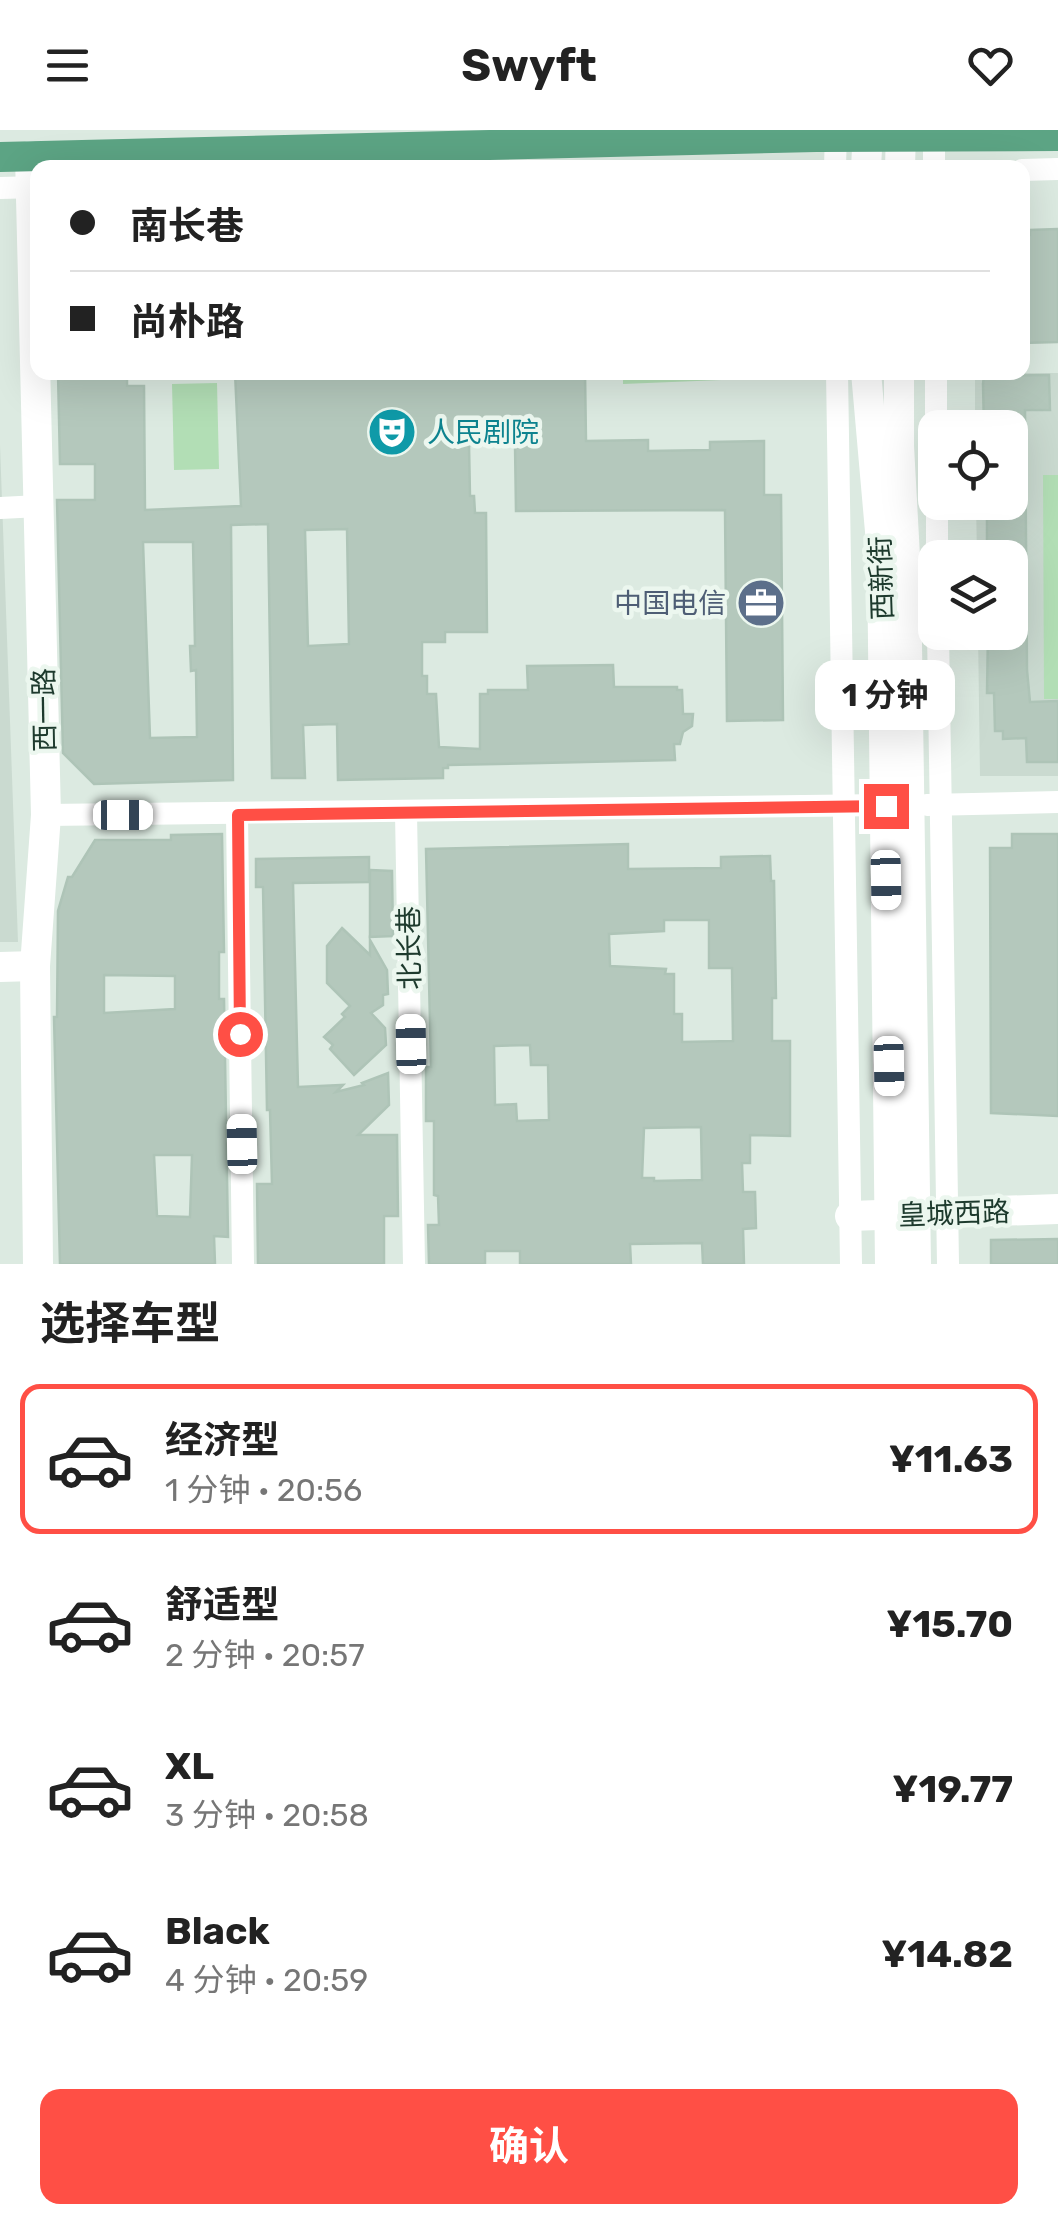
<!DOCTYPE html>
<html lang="zh">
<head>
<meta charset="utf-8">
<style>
  :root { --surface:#fff; --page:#f2f2f2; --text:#222; --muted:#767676; --line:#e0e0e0; --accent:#ff4f45 }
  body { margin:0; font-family:Rubik,"Noto Sans SC",sans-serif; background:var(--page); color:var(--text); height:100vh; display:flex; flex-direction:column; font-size:38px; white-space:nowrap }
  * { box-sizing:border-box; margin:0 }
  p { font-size:32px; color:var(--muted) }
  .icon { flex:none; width:55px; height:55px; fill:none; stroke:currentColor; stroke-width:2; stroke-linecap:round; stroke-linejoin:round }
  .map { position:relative; height:1134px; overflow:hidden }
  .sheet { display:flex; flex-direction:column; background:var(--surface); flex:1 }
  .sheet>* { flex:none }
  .hud { position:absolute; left:30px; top:30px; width:1000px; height:220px; border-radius:20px; box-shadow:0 10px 40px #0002; display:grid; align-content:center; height:220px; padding:0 40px; background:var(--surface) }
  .controls { position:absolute; left:918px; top:280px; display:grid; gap:20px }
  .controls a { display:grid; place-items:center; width:110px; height:110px; border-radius:20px; background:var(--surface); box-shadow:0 10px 40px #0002; font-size:50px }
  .end { position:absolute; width:45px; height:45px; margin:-22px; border:12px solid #ff4f45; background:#fff; box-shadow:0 0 0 5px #fff }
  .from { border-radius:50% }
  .bubble { position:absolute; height:70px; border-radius:20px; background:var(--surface); box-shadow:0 10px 40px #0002; font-size:32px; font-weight:700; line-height:70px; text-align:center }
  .car { position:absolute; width:30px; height:60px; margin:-30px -15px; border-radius:12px; box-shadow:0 0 8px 2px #0007; background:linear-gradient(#fff 24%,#345 0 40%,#fff 0 76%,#345 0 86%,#fff 0) }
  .hud b { display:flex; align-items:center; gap:35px; height:95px; font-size:38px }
  .hud b+b { border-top:2px solid var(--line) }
  .hud i { width:25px; height:25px; background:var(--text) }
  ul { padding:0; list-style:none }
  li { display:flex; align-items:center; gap:30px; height:150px; margin:0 20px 15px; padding:0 20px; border:5px solid transparent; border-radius:20px }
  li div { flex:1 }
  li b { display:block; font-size:38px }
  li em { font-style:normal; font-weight:700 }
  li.selected { border-color:var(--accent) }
  li>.icon { width:90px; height:90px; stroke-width:1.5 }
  h2 { padding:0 40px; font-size:45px; line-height:120px }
  .cta { display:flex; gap:20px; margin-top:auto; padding:20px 40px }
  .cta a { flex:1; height:115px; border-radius:20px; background:var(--accent); color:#fff; font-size:40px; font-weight:700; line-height:115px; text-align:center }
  header { display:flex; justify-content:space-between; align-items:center; height:130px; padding:0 40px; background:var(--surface); font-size:45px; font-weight:700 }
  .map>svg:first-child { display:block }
</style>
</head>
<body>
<header><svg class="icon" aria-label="menu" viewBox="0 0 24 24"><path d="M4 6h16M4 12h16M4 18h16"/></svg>Swyft<svg class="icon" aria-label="heart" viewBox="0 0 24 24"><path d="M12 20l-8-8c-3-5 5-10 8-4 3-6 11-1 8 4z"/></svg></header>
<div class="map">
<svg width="1058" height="1134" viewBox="0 0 1058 1134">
  <rect width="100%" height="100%" fill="#dceae1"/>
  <g fill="#cadad0">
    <polygon points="975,243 1058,243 1058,646 980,646 978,503 1010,502 1010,428 977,427 976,373 1010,372 1010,298 975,297"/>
    <polygon points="0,315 18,812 0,812"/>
  </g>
  <g fill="#b2deb5">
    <polygon points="795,242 795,247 623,254 623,243"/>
    <polygon points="217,253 219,339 174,340 172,254"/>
    <polygon points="1043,345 1058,345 1058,569 1044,569"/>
  </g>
  <g fill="#b4c8bc" stroke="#aec4b7" stroke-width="2.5" fill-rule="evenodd">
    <polygon points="1058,99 1058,212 1022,213 1022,105 1030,105 1030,100"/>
    <path d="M58,242L127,246V256H144L145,380L241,376L235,242H585L586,311L648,310V321L710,320V312L764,311V365H781L783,590L727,591L725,380L516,381L515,315H469L470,366H474L475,383H486L487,502H445V512H422V546H427V564H436L439,617L480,619V564H488V560H528L527,536L613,535L614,557H677V560H682L683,584H693L692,596L683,602L680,614H674L675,630L448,635V638H443V648L338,650L337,594L303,595L305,648H272L268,394L231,395L233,650L94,654L63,623L57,370H95V334H60ZM347,399L349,514L308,516L305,400ZM143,412H193L195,516H190L191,541L196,540L197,607L150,608Z"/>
    <polygon points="1049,245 1050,280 1025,280 1027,540 1030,572 1058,571 1058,632 1027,632 1026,608 1003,609 1003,601 995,601 994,563 987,563 988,502 1010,502 1010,428 987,428 987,372 1010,372 1010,298 984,298 983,254 984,246"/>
    <path d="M222,704L224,822H219V869H224L228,1107L214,1106L215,1134H60L54,887H57L58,781L68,747H72L95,710H171V705ZM104,845L175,846V879L104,883ZM154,1025H192L190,1087L157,1086Z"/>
    <polygon points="1012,704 1058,704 1058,986 991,983 990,718 1012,718"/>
    <path d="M628,714V739L721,738V727L770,726L771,751H774L776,868H772V911H790V1006L750,1005V1033H742L743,1062H755L756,1098L743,1099L744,1134H703L702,1113L630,1114L631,1134H520V1121H485V1134H429L428,1095H439L438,1066L434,1065V991H426V937H431L426,719ZM664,790H709V838H732L733,911L682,912V884H674V844H665L666,839L610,836L609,804L664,801ZM530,915L531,935H548L549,990L517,991L516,974L495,975L494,916ZM701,997L702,1050L654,1051V1048H642L644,998Z"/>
    <polygon points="369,727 369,752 293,753 298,957 343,955 336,962 364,955 362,953 388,943 389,975 358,1005 397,1005 398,1086 384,1086 384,1134 258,1134 257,1054 272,1054 270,980 267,980 263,757 256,757 256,729"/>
    <polygon points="370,740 392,741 393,806 370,807"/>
    <polygon points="342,798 370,825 370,810 387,840 388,864 383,865 383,875 371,883 385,898 386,915 354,945 330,919 333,915 324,907 345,887 342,884 350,876 327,853 327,816"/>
    <polygon points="1058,1109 1058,1134 991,1134 991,1110"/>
  </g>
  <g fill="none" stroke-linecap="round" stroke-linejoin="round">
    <g stroke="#fff" stroke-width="22">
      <polyline points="835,38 836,0"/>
      <polyline points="934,38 934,0"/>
      <polyline points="1022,40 1058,39"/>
      <polyline points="0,58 38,57"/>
      <polyline points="837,242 851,1134"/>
      <polyline points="936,242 936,298"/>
      <polyline points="937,372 937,428"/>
      <polyline points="0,378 39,376"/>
      <polyline points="938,502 948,1134"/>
      <polyline points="927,675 1058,672"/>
      <polyline points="406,683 414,1134"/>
      <polyline points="46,685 886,675"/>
      <polyline points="237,685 243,1134"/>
    </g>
    <g stroke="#fff" stroke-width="30">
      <polyline points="30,26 46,685 35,836 38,1134"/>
      <polyline points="866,38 868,0"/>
      <polyline points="900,38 901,0"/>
      <polyline points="866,242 882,424 890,1134"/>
      <polyline points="899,242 899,316 906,445 916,1134"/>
      <polyline points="0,837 35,836"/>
      <polyline points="850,1086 1058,1079"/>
    </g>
    <polyline stroke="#5ca484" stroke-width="30" points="0,27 816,7 1058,6"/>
  </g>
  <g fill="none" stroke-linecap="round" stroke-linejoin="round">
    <polyline stroke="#ff4f45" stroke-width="12" points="240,904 238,685 886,676"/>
  </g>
  <defs>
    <g id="theatre-disc" transform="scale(2.5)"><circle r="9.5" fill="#0f9aa8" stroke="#ecf7ef"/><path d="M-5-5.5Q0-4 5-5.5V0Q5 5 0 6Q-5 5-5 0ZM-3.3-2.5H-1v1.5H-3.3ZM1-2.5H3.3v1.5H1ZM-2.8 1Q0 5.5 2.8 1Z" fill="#fff"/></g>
    <g id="office-disc" transform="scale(2.5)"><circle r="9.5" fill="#5c6f8a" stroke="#ecf7ef"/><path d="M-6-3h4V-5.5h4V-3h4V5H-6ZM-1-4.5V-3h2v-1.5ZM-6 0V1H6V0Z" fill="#fff"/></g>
  </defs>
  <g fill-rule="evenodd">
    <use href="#theatre-disc" x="392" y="302"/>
    <use href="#office-disc" x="761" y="473"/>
  </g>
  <g text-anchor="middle" stroke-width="9" stroke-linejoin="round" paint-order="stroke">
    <g font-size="28" fill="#0d838f" stroke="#ecf7ef" text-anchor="start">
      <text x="427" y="312">人民剧院</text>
    </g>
    <g font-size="28" fill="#1d3a2d" stroke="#ecf7ef">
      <text transform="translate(881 448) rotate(-92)" y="10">西新街</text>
      <text transform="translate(44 580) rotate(-91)" y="10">西一路</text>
      <text transform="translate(409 818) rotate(-91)" y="10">北长巷</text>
      <text transform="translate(954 1083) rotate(-2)" y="10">皇城西路</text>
    </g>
    <g font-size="28" fill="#4e5e75" stroke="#ecf7ef" text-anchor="end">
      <text x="726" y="483">中国电信</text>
    </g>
  </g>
</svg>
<div class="controls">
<a><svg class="icon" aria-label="locate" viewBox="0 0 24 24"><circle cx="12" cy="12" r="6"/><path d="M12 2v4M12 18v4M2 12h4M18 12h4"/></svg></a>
<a><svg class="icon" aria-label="layers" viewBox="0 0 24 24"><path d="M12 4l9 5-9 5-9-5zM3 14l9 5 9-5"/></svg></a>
</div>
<i class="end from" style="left:240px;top:904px"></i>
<i class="end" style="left:886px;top:676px"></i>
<div class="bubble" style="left:815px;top:530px;width:140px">1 分钟</div>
<i class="car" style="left:123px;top:685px;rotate:90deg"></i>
<i class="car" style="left:886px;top:750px;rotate:179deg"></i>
<i class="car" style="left:411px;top:914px;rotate:359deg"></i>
<i class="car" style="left:889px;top:936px;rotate:179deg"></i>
<i class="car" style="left:242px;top:1014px;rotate:359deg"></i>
<div class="hud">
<b><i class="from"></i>南长巷</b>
<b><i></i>尚朴路</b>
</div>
</div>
<section class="sheet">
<h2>选择车型</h2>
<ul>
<li class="selected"><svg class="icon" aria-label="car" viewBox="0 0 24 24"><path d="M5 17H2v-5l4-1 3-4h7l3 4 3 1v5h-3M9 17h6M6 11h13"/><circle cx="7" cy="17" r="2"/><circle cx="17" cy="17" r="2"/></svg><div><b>经济型</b><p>1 分钟 · 20:56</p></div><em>¥11.63</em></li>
<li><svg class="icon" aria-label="car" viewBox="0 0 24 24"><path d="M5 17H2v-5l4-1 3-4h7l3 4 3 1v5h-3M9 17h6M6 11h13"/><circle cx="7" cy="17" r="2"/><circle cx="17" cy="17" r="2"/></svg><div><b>舒适型</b><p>2 分钟 · 20:57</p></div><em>¥15.70</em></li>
<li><svg class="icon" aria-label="car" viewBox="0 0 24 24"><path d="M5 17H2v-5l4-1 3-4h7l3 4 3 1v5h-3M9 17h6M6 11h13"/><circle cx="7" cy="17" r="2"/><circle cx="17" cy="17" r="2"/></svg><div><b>XL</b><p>3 分钟 · 20:58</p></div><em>¥19.77</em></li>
<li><svg class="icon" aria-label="car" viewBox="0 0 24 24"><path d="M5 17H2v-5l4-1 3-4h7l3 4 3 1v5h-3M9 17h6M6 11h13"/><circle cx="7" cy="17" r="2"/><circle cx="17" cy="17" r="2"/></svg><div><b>Black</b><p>4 分钟 · 20:59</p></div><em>¥14.82</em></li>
</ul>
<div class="cta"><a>确认</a></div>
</section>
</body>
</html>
